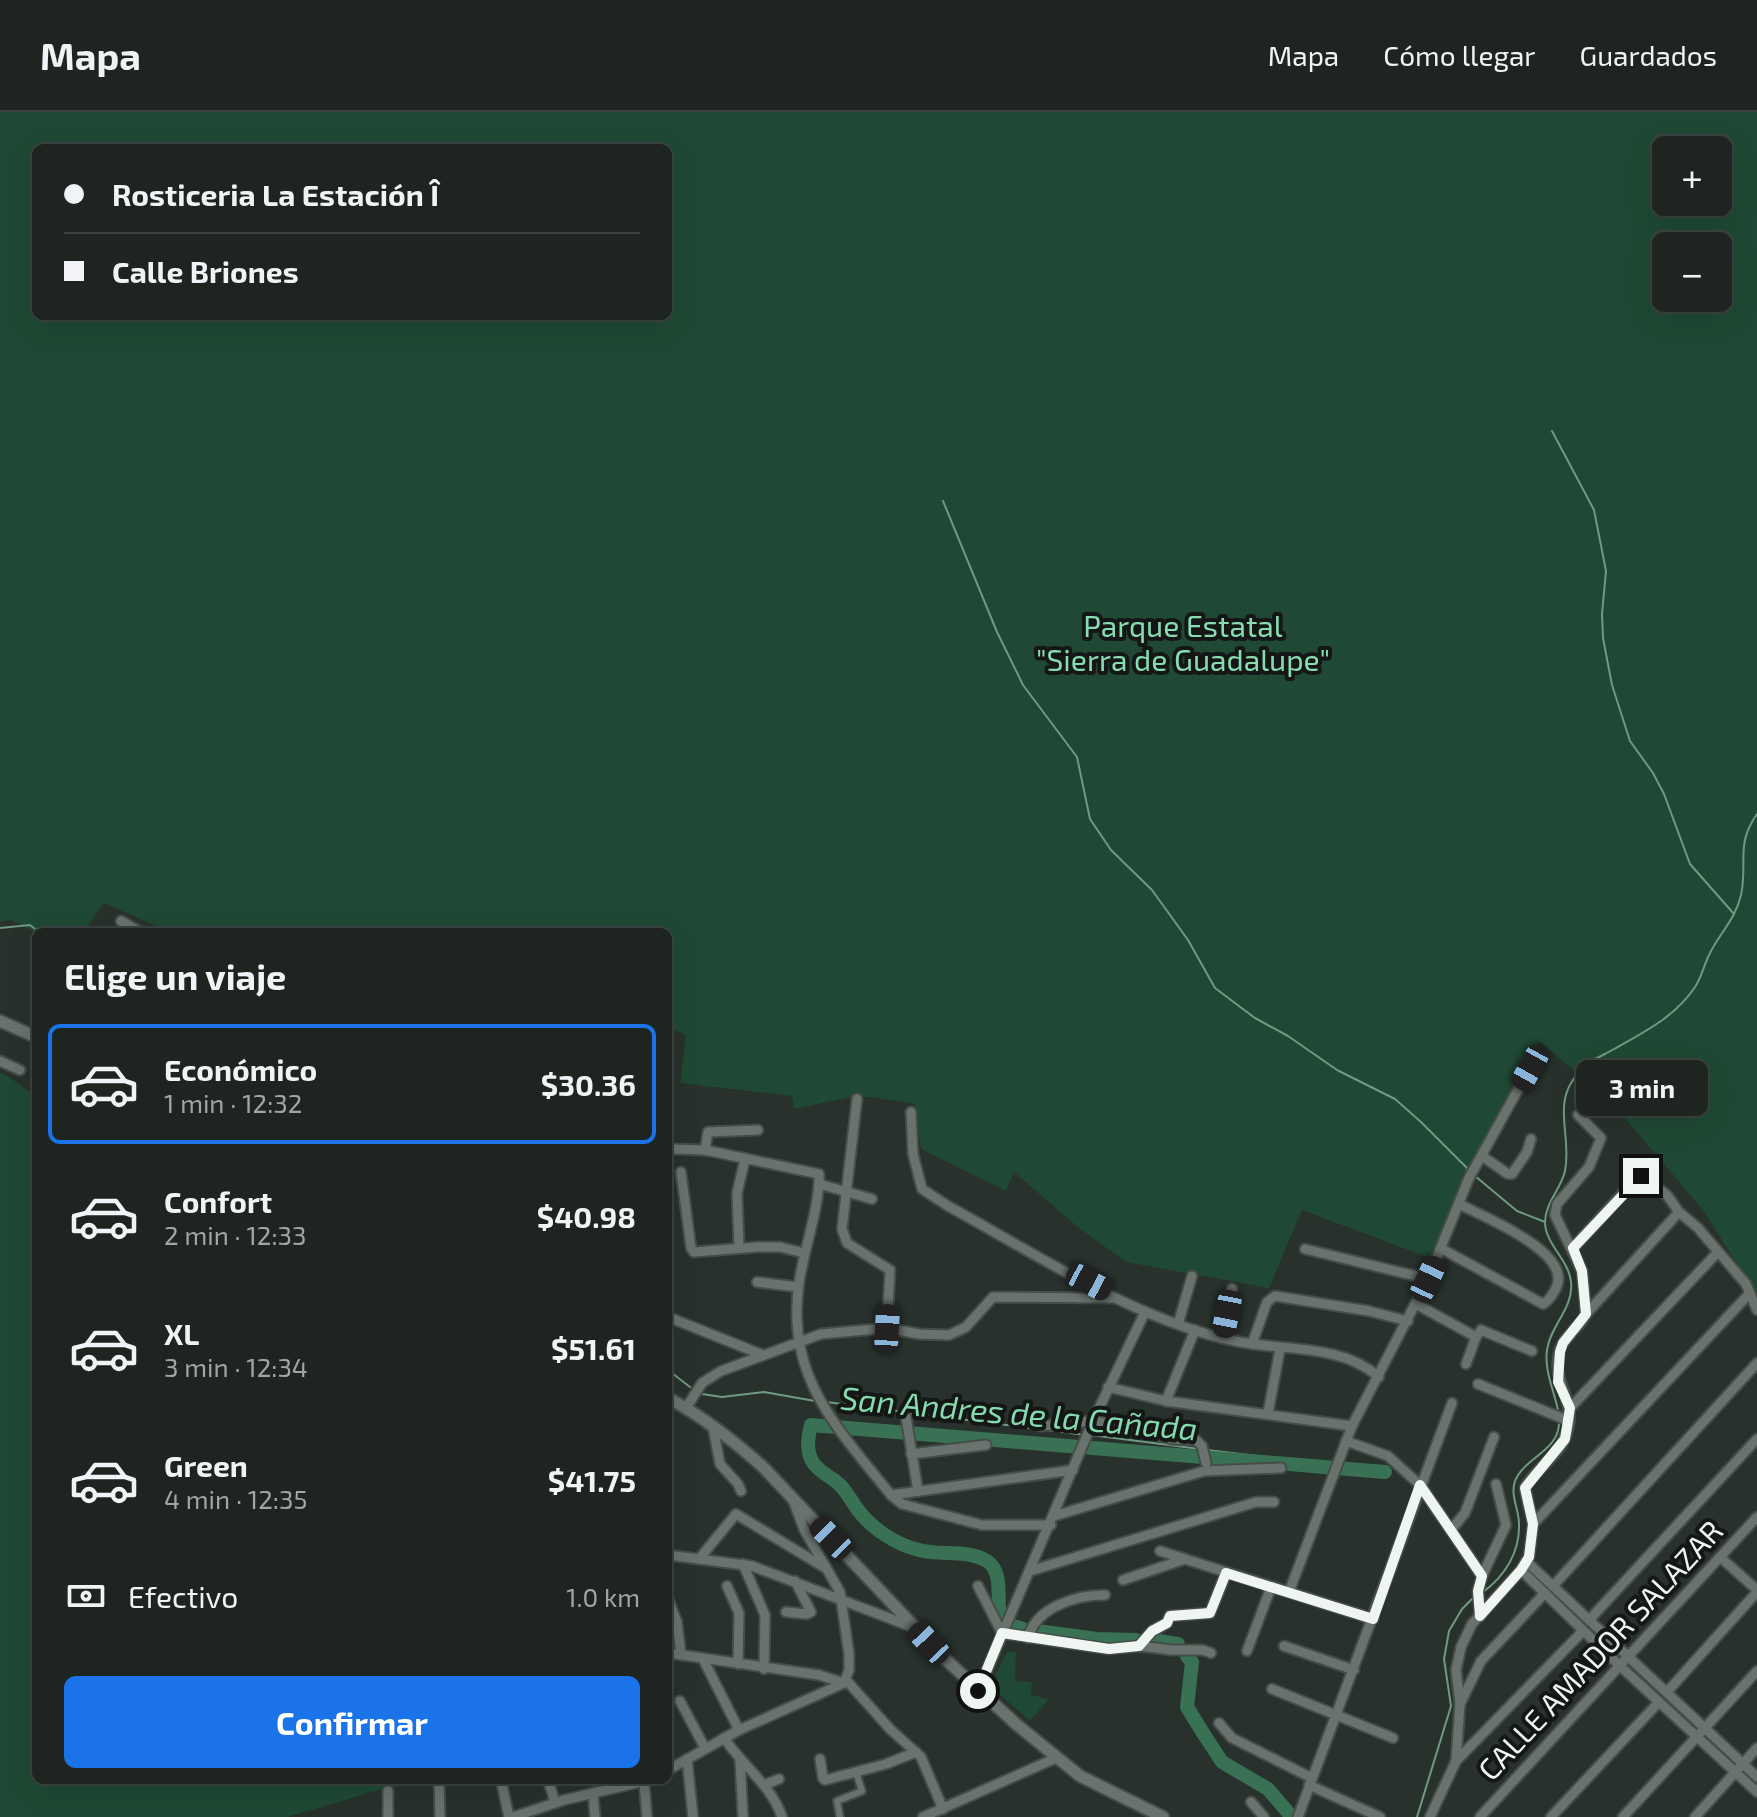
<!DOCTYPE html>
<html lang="es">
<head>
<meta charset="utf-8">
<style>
  :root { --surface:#1e2521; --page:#2b312e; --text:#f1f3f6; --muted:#a1a5a5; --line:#3c423f; --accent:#1a73e8 }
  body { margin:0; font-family:"Exo 2",sans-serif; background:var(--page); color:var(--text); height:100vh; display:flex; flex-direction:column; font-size:30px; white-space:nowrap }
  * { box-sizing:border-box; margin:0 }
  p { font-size:26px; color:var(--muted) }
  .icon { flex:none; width:44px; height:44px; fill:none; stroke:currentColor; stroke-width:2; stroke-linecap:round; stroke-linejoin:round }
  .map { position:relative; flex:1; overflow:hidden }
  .drawer { position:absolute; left:32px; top:816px; width:640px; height:856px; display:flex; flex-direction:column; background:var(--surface); border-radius:12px; box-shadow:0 8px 32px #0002,0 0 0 2px var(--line) }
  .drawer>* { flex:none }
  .banner { position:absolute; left:32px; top:32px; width:640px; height:176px; border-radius:12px; box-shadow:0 8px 32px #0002,0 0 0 2px var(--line); display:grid; align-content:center; height:176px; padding:0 32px; background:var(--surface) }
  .buttons { position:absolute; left:1652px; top:24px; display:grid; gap:16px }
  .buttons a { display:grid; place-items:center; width:80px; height:80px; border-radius:12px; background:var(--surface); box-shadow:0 8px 32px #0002,0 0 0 2px var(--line); font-size:40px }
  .end { position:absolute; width:36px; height:36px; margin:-18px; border:10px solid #eff5f1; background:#111; box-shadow:0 0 0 4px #111 }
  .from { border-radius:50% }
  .bubble { position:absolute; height:56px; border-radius:12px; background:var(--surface); box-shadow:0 8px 32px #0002,0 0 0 2px var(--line); font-size:26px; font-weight:700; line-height:56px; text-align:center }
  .car { position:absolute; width:24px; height:48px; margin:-24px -12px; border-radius:10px; box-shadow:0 0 6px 2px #0007; background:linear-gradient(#222 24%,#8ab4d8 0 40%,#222 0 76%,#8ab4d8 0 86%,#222 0) }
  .banner b { display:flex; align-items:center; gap:28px; height:76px; font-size:30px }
  .banner b+b { border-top:2px solid var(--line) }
  .banner i { width:20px; height:20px; background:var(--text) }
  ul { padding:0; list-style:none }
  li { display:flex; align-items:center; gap:24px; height:120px; margin:0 16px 12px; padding:0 16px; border:4px solid transparent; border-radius:12px }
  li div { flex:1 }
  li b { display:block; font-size:30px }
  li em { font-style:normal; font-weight:700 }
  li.selected { border-color:var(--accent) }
  li>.icon { width:72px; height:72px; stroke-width:1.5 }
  h2 { padding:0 32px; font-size:36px; line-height:96px }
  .pay { display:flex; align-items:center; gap:20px; height:88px; padding:0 32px; font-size:30px }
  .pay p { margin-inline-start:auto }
  .button { display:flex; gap:16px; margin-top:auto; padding:16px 32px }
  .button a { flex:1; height:92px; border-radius:12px; background:var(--accent); color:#fff; font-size:32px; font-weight:700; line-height:92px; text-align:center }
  header { display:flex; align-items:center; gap:48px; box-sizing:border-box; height:112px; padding:0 40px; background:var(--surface); border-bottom:2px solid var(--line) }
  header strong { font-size:38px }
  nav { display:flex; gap:44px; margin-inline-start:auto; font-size:28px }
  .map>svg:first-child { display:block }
</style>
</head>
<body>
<header>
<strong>Mapa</strong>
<nav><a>Mapa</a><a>Cómo llegar</a><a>Guardados</a></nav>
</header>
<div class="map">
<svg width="1757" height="1705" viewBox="0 0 1757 1705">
  <rect width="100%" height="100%" fill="#28312c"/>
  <g fill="#1f4934" fill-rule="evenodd">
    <path d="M0,0H1757V1179L1747,1169L1704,1099L1612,991L1539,929L1467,1063L1430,1146L1302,1098L1269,1176L1126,1150L1079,1116L1014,1060L1006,1079L921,1037L915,992L869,985H851L794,997L792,984L680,971L686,923L668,916V820H169L104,791L84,820L36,821L11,808L0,810ZM36,36H668V204H36ZM1666,38H1718V90H1666ZM1666,134H1718V186H1666Z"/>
    <path d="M0,961C13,965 23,977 36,983V1668H413L411,1673L386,1676L287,1705H0Z"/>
    <polygon points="1007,1540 1016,1540 1015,1569 1032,1570 1031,1583 1049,1587 1030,1609 990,1574"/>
  </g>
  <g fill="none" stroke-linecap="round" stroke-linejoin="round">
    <g stroke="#709984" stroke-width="2">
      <polyline points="1552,319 1594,398 1606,459 1602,502 1603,526 1612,573 1630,629 1653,661 1664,682 1690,752 1734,802"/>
      <polyline points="943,389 997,520 1023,573 1077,645 1090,707 1111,738 1152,778 1188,828 1215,876 1255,906 1288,924 1337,958 1395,987 1421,1010 1468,1057"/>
      <polyline points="0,816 30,813 39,820"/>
      <polyline points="1475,1064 1517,1099 1545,1110"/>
      <polyline points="668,1258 690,1275"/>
      <polyline points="702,1282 722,1285 764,1280 815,1289"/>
      <polyline points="826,1290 1037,1317"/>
      <path d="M1558,1298C1554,1279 1544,1258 1547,1238C1550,1214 1574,1196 1571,1170C1569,1148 1545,1132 1545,1110C1545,1091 1561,1077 1565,1059C1573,1019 1546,986 1588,952C1595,946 1606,942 1614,937C1644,920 1675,905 1695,875C1702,865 1704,852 1710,841C1720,821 1736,806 1741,783C1748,751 1735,733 1757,702"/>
      <polyline points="1048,1318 1085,1323"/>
      <polyline points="1091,1323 1200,1337"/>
      <polyline points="1207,1338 1331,1353"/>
      <polyline points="1342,1355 1385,1360"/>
      <path d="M1483,1480C1505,1464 1520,1440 1519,1412C1519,1397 1510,1384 1515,1369C1524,1346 1558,1339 1559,1312"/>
      <polyline points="1417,1705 1451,1594 1444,1547 1449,1519 1462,1497 1474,1485"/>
    </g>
    <g stroke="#397155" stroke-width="14">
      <path d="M1001,1507C995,1490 1005,1461 987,1449C967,1437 940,1444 919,1438C897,1433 872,1417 858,1398C852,1390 847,1380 840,1373C831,1364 819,1361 812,1349C806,1337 808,1325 811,1313L1385,1360"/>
      <polyline points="1013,1514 1023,1517"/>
      <polyline points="1037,1519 1097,1527 1136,1528"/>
      <polyline points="1152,1528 1178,1532"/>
      <polyline points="1187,1544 1192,1550 1187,1595 1203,1621 1222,1650 1268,1677 1292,1705"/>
    </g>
    <g stroke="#464d49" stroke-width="10">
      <polyline id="pedestrian" points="840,1705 837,1689 862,1679 856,1660"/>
    </g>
    <g stroke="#464d49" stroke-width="13">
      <g id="minor">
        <polyline points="121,809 140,820"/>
        <polyline points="0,949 20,958"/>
        <polyline points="857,987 842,1117 847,1131 890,1158 887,1216"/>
        <path d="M911,1000L913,1042L922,1077L948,1094C1038,1143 1139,1211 1240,1230C1287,1239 1341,1232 1379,1265"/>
        <path d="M672,1037L705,1038L819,1062C820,1095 804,1136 799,1171C785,1264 837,1316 891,1383L902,1392L982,1413H1051"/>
        <polyline points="705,1038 708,1020 758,1018"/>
        <polyline points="1482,1044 1508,1062 1512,1062 1527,1040 1531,1027"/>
        <polyline points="681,1060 691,1136 694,1140 757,1135 780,1135 804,1141"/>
        <polyline points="819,1072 872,1087"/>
        <polyline points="739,1135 737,1081 745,1047"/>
        <polyline points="1573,1136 1638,1065 1643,1065 1667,1083 1679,1100 1698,1116 1746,1172 1757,1198"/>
        <polyline points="1305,1137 1428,1167"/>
        <path d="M1442,1137L1543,1192C1549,1188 1551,1185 1555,1178C1577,1142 1484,1105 1459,1092"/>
        <polyline points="757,1170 798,1175"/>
        <polyline points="1416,1192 1476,1225"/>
        <polyline points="1586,1202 1679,1100"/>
        <polyline points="668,1205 763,1243"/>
        <polyline points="1178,1212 1192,1164"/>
        <polyline points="1222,1226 1232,1177"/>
        <polyline points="1252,1232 1267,1190 1275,1184 1369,1199 1408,1209"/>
        <polyline points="1466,1252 1476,1225 1481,1218 1532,1239"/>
        <polyline points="1478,1272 1569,1309"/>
        <polyline points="1108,1275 1166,1289 1352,1314"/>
        <polyline points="1166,1289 1195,1218"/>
        <polyline points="686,1296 702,1271 721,1259 821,1222 887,1216 919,1222 949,1223 966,1215 993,1185 1113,1186"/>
        <polyline points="1570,1296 1718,1140"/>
        <polyline points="1268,1301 1280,1237"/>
        <polyline points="906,1305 918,1379"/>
        <polyline points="1040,1314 1093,1309 1125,1314 1172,1327 1196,1328 1202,1334 1206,1351"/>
        <polyline points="713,1315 720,1352 738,1372 741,1379"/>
        <polyline points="1346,1329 1388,1344 1420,1373 1482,1464 1478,1479 1480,1504"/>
        <polyline points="911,1342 986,1333"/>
        <polyline points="891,1383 1073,1358"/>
        <polyline points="1054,1404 1204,1359 1281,1356"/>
        <polyline points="1533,1412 1750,1181"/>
        <polyline points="1451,1418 1465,1401 1494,1325"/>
        <polyline points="1160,1439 1373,1507"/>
        <polyline points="668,1443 752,1454 915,1516"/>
        <polyline points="1720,1445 1757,1478"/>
        <polyline points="699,1447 736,1402 827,1457"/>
        <polyline points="1527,1450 1757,1665"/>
        <polyline points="743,1452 765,1503 764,1557"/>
        <polyline points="1521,1458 1620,1554 1757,1680"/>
        <polyline points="1030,1459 1256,1390 1274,1390"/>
        <polyline points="1482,1464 1506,1413 1496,1372"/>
        <polyline points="1123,1468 1185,1447"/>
        <polyline points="727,1474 739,1501 738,1552"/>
        <polyline points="978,1474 1002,1521 1109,1537 1139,1534 1172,1538 1203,1538 1211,1541"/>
        <polyline points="1553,1474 1757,1251"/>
        <polyline points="1289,1480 1352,1314 1428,1167 1469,1066 1530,956"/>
        <polyline points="668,1487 677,1510 681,1543"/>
        <polyline points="786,1500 807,1502 811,1500 795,1469"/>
        <polyline points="1589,1508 1757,1327"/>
        <path d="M1028,1526C1036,1495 1076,1483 1105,1483"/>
        <polyline points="1139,1534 1152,1519 1167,1511 1170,1504 1210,1501 1226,1461"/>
        <polyline points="1284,1534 1354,1558"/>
        <polyline points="1247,1539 1271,1475"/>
        <polyline points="668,1541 819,1563 844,1571 847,1569 890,1617 921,1645 943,1697"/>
        <polyline points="703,1547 739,1618"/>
        <polyline points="1272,1577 1393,1626"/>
        <polyline points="978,1579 1093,1309 1145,1200"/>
        <polyline points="1667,1580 1757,1480"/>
        <polyline points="680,1589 705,1636"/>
        <polyline points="1460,1592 1481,1549 1544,1482"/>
        <polyline points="1219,1611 1232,1626 1312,1666"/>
        <path d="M724,1626C742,1653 772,1674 782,1705"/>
        <polyline points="687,1647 693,1705"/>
        <polyline points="820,1647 823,1666 825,1668 886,1652 916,1640"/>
        <polyline points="740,1649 743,1705"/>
        <polyline points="1456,1649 1583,1519"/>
        <polyline points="668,1658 739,1618 844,1571 849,1558 849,1542 840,1480 804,1417 793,1388"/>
        <polyline points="439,1668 440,1705"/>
        <polyline points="501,1668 509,1705"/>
        <polyline points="548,1668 555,1690"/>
        <polyline points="644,1670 647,1705"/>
        <polyline points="764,1673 779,1667"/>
        <polyline points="1309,1673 1380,1705"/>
        <polyline points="388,1679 388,1705"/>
        <polyline points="593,1681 595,1705"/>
        <polyline points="1251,1690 1264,1705"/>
        <polyline points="513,1705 564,1688 649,1668"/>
        <polyline points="923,1705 1056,1646"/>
        <polyline points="1298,1705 1452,1291"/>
        <path d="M1430,1705L1456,1649L1460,1592L1456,1558L1461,1535L1472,1512L1521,1458L1529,1445L1533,1412L1525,1376C1534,1358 1556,1346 1564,1328C1582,1287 1549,1276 1560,1237C1565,1223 1580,1216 1586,1202L1582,1159L1555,1103L1557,1092L1589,1055L1601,1026L1578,1003"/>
        <polyline points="1480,1705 1757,1405"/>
        <polyline points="1551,1705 1659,1590"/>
        <polyline points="1623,1705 1757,1559"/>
        <polyline points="1695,1705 1757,1636"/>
      </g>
    </g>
    <g stroke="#464d49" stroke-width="15">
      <g id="tertiary">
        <polyline points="0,909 36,925"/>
        <path d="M668,1286C702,1304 734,1329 763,1355L944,1546L1016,1612L1080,1664L1163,1705"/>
      </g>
    </g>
    <use href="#pedestrian" stroke="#69726d" stroke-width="6"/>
    <use href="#minor" stroke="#69726d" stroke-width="9"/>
    <use href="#tertiary" stroke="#69726d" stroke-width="11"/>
  </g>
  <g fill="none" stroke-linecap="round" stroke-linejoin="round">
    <polyline stroke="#eff5f1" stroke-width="10" points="978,1579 1002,1521 1109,1537 1139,1534 1152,1519 1167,1511 1170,1504 1210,1501 1226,1461 1373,1507 1420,1373 1482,1464 1478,1479 1480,1504 1521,1458 1529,1445 1533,1412 1525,1376 1565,1327 1570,1296 1558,1270 1560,1240 1563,1231 1586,1202 1582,1159 1573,1136 1641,1064"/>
  </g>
  <g text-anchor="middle" stroke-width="8" stroke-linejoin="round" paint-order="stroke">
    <g font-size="30" fill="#87ddb0" stroke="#141715">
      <text x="1183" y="525">Parque Estatal<tspan x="1183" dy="34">"Sierra de Guadalupe"</tspan></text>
    </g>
    <g font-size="30" fill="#eff5f1" stroke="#141715">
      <text transform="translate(1601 1539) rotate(-47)" y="10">CALLE AMADOR SALAZAR</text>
    </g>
    <g font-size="32" font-style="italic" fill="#85dbae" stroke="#141715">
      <text transform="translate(1019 1302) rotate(5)" y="11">San Andres de la Cañada</text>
    </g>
  </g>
</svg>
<div class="buttons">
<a>+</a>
<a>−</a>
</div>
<i class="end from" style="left:978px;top:1579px"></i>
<i class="end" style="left:1641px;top:1064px"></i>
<div class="bubble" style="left:1576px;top:948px;width:132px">3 min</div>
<i class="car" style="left:1530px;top:956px;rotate:209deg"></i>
<i class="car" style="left:1428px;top:1167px;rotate:25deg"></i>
<i class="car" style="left:1089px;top:1170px;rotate:118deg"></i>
<i class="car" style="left:1227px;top:1202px;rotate:191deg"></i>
<i class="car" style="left:887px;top:1216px;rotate:3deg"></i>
<i class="car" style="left:831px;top:1426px;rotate:315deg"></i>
<i class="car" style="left:929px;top:1531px;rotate:317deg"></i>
<div class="banner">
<b><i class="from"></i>Rosticeria La Estación Î</b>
<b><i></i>Calle Briones</b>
</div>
<section class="drawer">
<h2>Elige un viaje</h2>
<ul>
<li class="selected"><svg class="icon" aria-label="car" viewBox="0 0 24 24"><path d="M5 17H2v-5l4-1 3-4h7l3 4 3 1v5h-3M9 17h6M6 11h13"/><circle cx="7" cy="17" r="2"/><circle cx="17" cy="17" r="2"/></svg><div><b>Económico</b><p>1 min · 12:32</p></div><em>$30.36</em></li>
<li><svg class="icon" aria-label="car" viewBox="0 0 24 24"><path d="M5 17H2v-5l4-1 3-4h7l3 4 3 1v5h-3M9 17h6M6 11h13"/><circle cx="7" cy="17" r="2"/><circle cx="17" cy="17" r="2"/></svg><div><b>Confort</b><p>2 min · 12:33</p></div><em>$40.98</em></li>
<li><svg class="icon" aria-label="car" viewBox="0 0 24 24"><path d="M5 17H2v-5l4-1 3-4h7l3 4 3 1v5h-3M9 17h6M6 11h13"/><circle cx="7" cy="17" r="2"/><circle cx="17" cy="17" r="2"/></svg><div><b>XL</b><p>3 min · 12:34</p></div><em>$51.61</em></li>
<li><svg class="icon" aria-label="car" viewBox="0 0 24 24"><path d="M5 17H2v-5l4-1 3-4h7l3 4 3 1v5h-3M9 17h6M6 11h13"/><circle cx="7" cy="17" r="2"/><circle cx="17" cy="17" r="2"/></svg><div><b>Green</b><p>4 min · 12:35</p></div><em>$41.75</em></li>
</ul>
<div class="pay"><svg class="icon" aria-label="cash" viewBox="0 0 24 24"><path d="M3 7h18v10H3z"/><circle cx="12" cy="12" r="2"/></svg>Efectivo<p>1.0 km</p></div>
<div class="button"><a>Confirmar</a></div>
</section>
</div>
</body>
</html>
